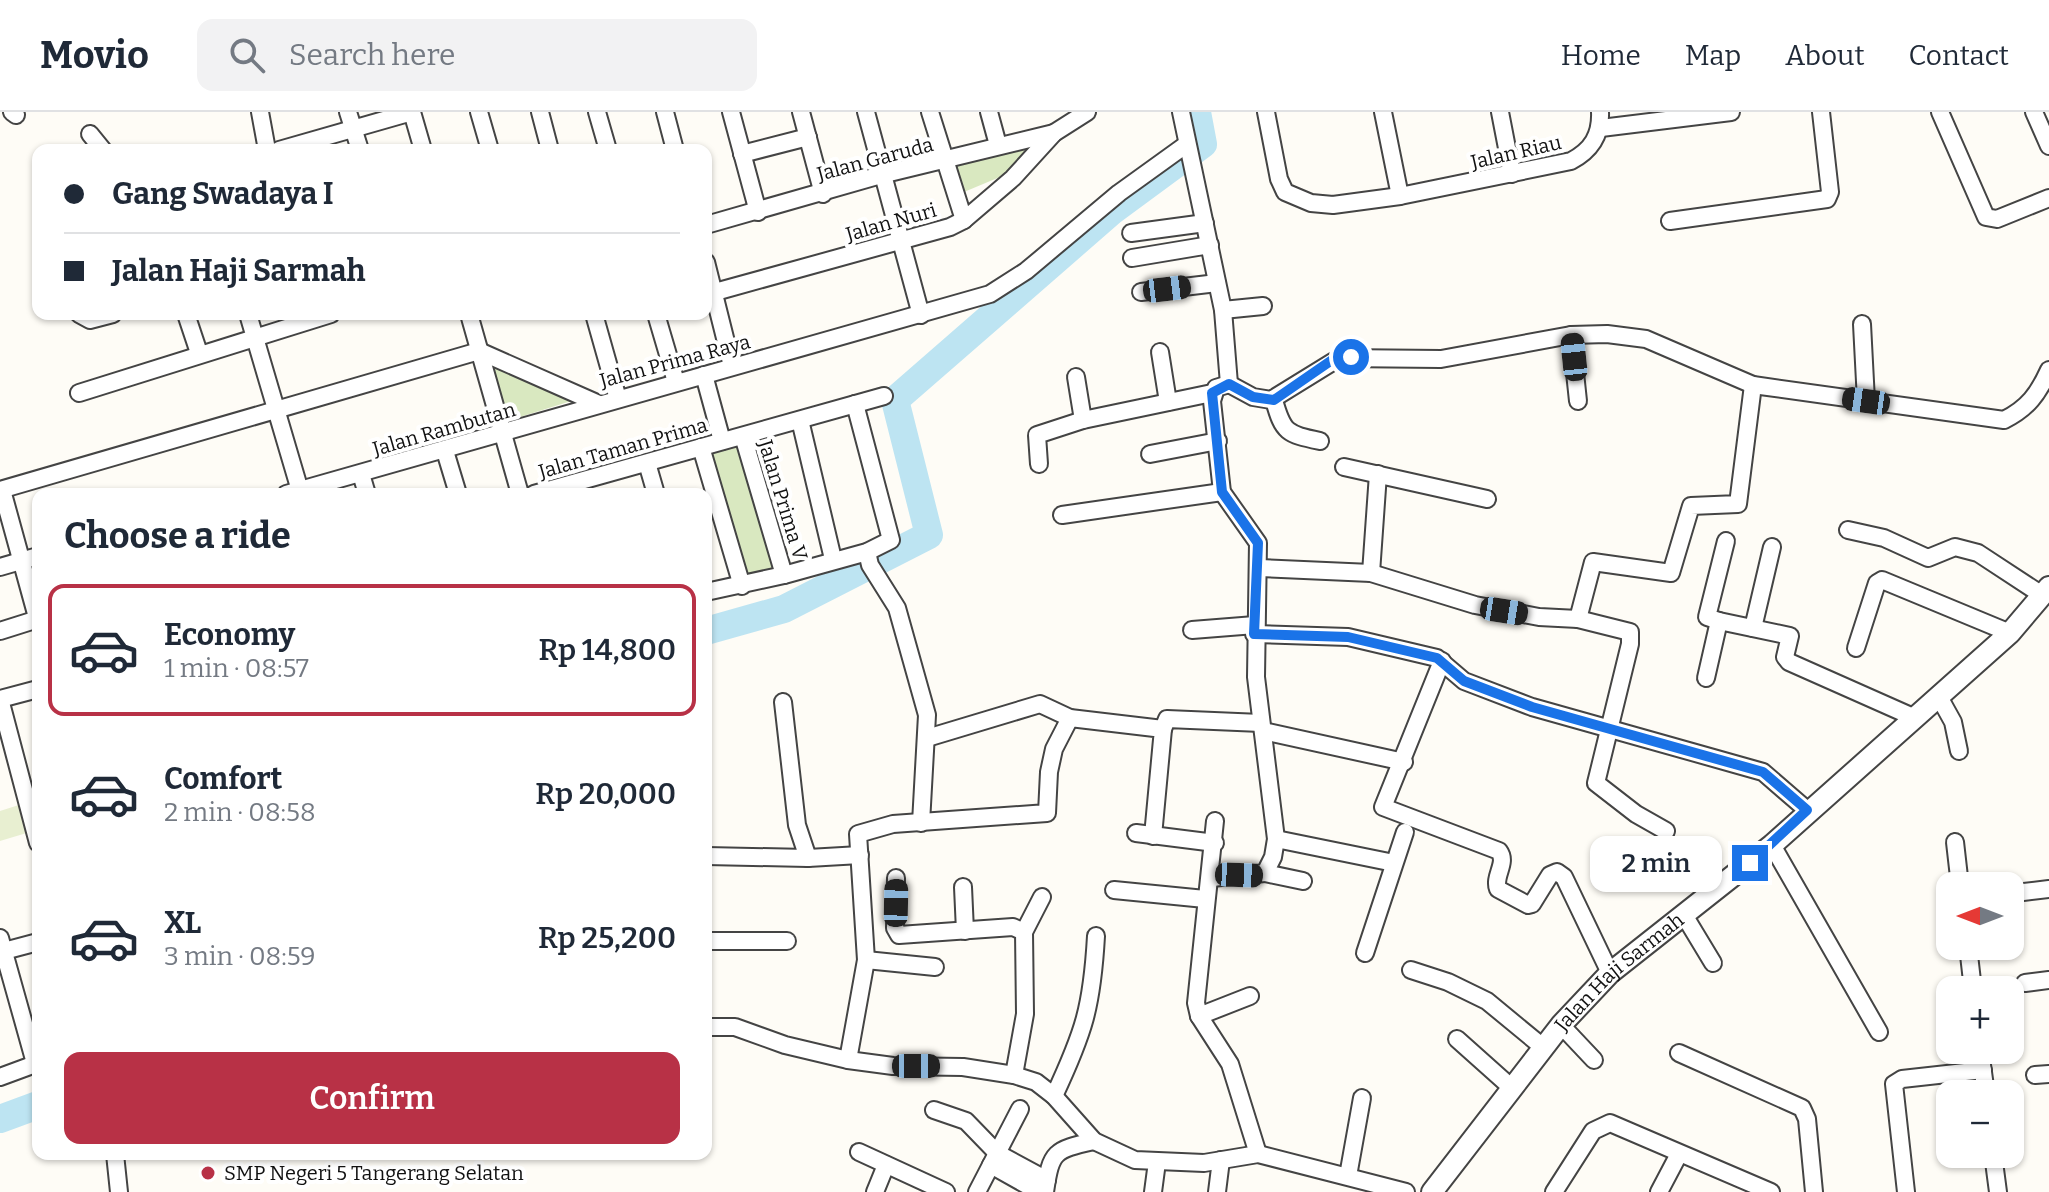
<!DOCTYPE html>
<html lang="en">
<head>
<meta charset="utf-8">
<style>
  :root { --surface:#fff; --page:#f2f2f3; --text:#1f2937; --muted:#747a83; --line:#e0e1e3; --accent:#b83146 }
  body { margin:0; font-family:Bitter,serif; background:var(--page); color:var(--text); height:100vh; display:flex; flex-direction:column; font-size:30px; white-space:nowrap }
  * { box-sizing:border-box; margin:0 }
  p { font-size:26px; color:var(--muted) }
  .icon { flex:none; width:44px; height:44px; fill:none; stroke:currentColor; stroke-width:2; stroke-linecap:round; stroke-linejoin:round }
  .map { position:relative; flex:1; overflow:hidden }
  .panel { position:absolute; left:32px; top:376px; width:680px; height:672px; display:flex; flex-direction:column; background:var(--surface); border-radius:16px; box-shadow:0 2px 6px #0004 }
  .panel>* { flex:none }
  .guide { position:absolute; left:32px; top:32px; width:680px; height:176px; border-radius:16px; box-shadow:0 2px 6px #0004; display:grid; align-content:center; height:176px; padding:0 32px; background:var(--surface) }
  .needle { width:52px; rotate:270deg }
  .buttons { position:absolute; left:1936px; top:760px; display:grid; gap:16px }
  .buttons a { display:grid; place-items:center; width:88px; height:88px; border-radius:16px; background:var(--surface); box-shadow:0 2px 6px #0004; font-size:40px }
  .end { position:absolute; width:36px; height:36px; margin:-18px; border:10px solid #1a73e8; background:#fff; box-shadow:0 0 0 4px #fff }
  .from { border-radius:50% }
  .bubble { position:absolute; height:56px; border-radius:16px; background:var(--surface); box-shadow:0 2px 6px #0004; font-size:26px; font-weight:600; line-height:56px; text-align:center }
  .car { position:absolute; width:24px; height:48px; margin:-24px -12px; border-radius:10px; box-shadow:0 0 6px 2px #0007; background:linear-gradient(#222 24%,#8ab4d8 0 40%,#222 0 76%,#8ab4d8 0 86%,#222 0) }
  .guide b { display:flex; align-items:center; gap:28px; height:76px; font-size:30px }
  .guide b+b { border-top:2px solid var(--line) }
  .guide i { width:20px; height:20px; background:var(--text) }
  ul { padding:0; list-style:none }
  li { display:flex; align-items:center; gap:24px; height:132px; margin:0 16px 12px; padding:0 16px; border:4px solid transparent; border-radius:16px }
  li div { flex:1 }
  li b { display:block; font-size:30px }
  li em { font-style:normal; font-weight:600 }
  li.selected { border-color:var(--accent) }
  li>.icon { width:72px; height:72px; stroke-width:1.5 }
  h2 { padding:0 32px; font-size:36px; line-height:96px }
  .button { display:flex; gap:16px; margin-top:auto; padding:16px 32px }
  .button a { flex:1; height:92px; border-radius:16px; background:var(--accent); color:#fff; font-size:32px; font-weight:600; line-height:92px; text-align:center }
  header { display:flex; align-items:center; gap:48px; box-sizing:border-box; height:112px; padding:0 40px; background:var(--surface); border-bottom:2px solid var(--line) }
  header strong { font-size:38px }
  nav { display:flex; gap:44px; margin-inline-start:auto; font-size:28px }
  .search { width:560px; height:72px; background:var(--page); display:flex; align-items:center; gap:20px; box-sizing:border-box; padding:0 28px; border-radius:16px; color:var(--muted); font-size:30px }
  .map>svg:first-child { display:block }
</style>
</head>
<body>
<header>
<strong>Movio</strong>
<div class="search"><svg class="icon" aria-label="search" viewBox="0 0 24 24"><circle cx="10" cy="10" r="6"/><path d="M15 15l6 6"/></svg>Search here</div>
<nav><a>Home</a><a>Map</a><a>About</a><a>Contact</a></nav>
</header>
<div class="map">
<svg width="2049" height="1080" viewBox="0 0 2049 1080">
  <rect width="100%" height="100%" fill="#fefcf6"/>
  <g fill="#d9e8c0">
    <polygon points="1045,25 1007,62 964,80 955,51"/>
    <polygon points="484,245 584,285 504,310"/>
    <polygon points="741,329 778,461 745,469 706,339"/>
  </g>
  <polygon fill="#e8efd1" points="22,692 30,720 0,729 0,699"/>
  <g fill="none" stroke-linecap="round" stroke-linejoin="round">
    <g stroke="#bde4f2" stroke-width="28">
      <polyline points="706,519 784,497 929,423 895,288 1112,99 1203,32 1197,0"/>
      <polyline points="0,1007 38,993"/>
    </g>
    <g stroke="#444" stroke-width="20">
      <g id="minor">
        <polyline points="12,0 16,3"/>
        <polyline points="260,0 267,38"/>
        <polyline points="348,0 360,38"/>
        <polyline points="412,0 423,38"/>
        <polyline points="479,0 490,38"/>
        <polyline points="540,0 550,38"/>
        <polyline points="597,0 608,38"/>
        <polyline points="665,0 675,38"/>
        <polyline points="731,0 758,100"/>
        <polyline points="801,0 823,82"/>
        <polyline points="866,0 921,203"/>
        <polyline points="930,0 964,108"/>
        <polyline points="989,0 998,33"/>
        <polyline points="1181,0 1223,198 1229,272"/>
        <path d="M1266,0L1279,67L1285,80L1311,91L1333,93L1400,84L1571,49C1592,38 1601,23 1600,0"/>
        <polyline points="1383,0 1400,84"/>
        <polyline points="1500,0 1512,62"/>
        <polyline points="1940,0 1986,105 1997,107 2049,86"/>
        <polyline points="2034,0 2049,34"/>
        <polyline points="1601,16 1731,0"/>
        <polyline points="90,22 103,38"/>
        <polyline points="279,38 412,0"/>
        <polyline points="742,42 808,25"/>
        <polyline points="1670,109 1827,87 1830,80 1821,0"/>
        <polyline points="706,113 881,63 1054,21"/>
        <polyline points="1131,121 1205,111"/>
        <polyline points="1132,146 1210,133"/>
        <polyline points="706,150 732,254"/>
        <polyline points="715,180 950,115 964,108 1013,66 1054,21 1087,0"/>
        <polyline points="1141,180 1217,171"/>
        <polyline points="1223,198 1263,194"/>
        <polyline points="79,202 90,208 113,202"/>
        <polyline points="186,202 199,241"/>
        <polyline points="248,202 301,382"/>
        <polyline points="469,202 520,382"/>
        <polyline points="594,202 618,287"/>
        <polyline points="656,202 676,270"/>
        <polyline points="1862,212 1866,289"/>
        <polyline points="1571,223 1578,289"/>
        <polyline points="1160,240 1168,290"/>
        <polyline points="704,263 722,329"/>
        <polyline points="1076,265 1083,308"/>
        <path d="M1229,272L1253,285L1271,288L1339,246L1441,247L1571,223L1607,222L1646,227L1753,273L2004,308C2028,296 2038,282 2049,258"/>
        <polyline points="79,281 331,202"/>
        <path d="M1274,288C1283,321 1287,322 1320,329"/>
        <polyline points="800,308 833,447"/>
        <polyline points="743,324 784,463"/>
        <polyline points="701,335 742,474"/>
        <polyline points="445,339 458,382"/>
        <polyline points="1150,342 1218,329"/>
        <polyline points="647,351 656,382"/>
        <polyline points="1039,352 1037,323 1083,308 1212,281"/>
        <polyline points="1344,355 1487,387"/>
        <polyline points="361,362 367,382"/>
        <polyline points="0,378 479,239 599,292"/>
        <polyline points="2,378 38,509"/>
        <polyline points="286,382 990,182 1026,159 1119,81 1187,32"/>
        <polyline points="534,382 884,284"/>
        <polyline points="1062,403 1222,380"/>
        <polyline points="1848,418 1884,426 1928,446 1955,435 1978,441 2042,483"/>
        <polyline points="867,440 870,453 897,496 927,603 921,711"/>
        <polyline points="0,455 38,444"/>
        <polyline points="1259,456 1371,461 1475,493 1539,505 1578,507 1630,520 1630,532 1596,671 1636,702 1666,719"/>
        <polyline points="1371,461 1378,362"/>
        <polyline points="706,480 784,463 867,440 891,428 855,292"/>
        <polyline points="1578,507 1593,450 1671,461 1691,394 1738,392 1753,273"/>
        <polyline points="1719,509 1790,524 1785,545 1789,550 1913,605"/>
        <polyline points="1753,516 1772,435"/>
        <polyline points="1192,518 1255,513"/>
        <polyline points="0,519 38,507"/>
        <polyline points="1254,522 1348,525 1437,546 1464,569 1532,595 1763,660 1807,698"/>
        <polyline points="1856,536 1877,471 1882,468 2010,521"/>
        <path d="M1442,549L1383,695L1499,739C1508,751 1493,764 1498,777L1528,793L1532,792L1550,763L1557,760L1564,765L1610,861"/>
        <polyline points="1706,566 1719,509 1707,505 1726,429"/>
        <polyline points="1938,583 1953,610 1959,639"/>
        <polyline points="0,587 38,731"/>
        <polyline points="0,587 38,577"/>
        <polyline points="1163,617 1167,607 1261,611"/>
        <polyline points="1263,619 1404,650"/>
        <polyline points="927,626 1040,592 1070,606 1163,617 1153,724"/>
        <polyline points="1215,709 1196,891 1199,904 1230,952 1258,1042"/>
        <polyline points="1136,721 1215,731"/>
        <polyline points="1276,727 1394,751"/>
        <polyline points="1955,730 1960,774"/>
        <polyline points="1772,733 1879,920"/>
        <polyline points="706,744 808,746 797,713 783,590"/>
        <polyline points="808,746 860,743"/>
        <polyline points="1265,761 1303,769"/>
        <polyline points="896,766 895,816 899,823 1013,815 1024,820 1025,902 1014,963"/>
        <polyline points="1211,766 1265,761 1273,745 1276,727 1256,565 1258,431 1222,380 1212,289 1216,276 1229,272"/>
        <polyline points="963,775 965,819"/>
        <polyline points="1114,778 1205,787"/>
        <polyline points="2015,781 2049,777"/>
        <polyline points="1684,803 1713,851"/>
        <polyline points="1024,820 1042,785"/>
        <polyline points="0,826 35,951"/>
        <polyline points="706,829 787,829"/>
        <polyline points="1968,834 1973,878"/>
        <polyline points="0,840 38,830"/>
        <polyline points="1365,841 1405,720"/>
        <polyline points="866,848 935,855"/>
        <polyline points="1411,858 1448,870 1487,889 1544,936"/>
        <polyline points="2025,871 2049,868"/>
        <polyline points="1199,904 1250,884"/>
        <polyline points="1561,913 1594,948"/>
        <polyline points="706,915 735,915 785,933 848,948 893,954 963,955 1014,963 1036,970 1054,984 1094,1029 1135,1048 1204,1051 1258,1042 1406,1080"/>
        <polyline points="1457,927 1513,977"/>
        <polyline points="1980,938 1986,982"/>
        <polyline points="1679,941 1802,996 1807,1007 1814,1080"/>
        <polyline points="848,948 866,848 858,722 893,712 1047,701 1049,660 1054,637 1070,606"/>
        <polyline points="2035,963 2049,962"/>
        <polyline points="0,965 38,951"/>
        <path d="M1054,984C1084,920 1092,895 1096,824"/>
        <polyline points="934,998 966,1009 997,1041 1047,1068"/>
        <polyline points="859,1040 946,1080"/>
        <polyline points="115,1042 119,1080"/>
        <polyline points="1993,1042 1998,1080"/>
        <polyline points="991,1053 1039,1080"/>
        <polyline points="1348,1064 1362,986"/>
        <polyline points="875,1080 886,1053"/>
        <polyline points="977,1080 1020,997"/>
        <path d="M1045,1080C1051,1039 1054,1038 1094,1029"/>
        <polyline points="1153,1080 1157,1050"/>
        <polyline points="1217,1080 1221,1048"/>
        <polyline points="1554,1080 1593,1019 1610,1011 1771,1080"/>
        <polyline points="1659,1080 1679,1042"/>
        <polyline points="1906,1080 1894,972 1902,967 1983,958"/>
      </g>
    </g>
    <g stroke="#444" stroke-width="24">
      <g id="tertiary">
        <path id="s1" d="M1432,1080L1561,913L1610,861L1772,733L2010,521L2049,475"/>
      </g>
    </g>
    <use href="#minor" stroke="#fff" stroke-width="16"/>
    <use href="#tertiary" stroke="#fff" stroke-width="20"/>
  </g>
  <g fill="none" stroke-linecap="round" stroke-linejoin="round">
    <polyline stroke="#1a73e8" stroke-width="10" points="1351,245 1332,248 1274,288 1253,285 1229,272 1212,281 1222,380 1258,431 1254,522 1348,525 1437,546 1464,569 1532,595 1763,660 1807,698 1750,751"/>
  </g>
  <circle fill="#b83146" stroke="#fff" stroke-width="3" cx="208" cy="1061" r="8"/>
  <g text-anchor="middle" stroke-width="8" stroke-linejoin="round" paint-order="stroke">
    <g font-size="20" fill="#111" stroke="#fff">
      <text transform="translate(1516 40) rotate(-13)" y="7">Jalan Riau</text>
      <text transform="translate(875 47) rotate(-15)" y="7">Jalan Garuda</text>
      <text transform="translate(891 110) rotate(-16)" y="7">Jalan Nuri</text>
      <text transform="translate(675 249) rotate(-15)" y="7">Jalan Prima Raya</text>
      <text transform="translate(444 317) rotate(-16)" y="7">Jalan Rambutan</text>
      <text transform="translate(623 336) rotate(-16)" y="7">Jalan Taman Prima</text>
      <text transform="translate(783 388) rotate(73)" y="7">Jalan Prima V</text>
      <text dy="7" stroke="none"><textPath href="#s1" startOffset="290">Jalan Haji Sarmah</textPath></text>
    </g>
    <g font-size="20" fill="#111" stroke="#fff" text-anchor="start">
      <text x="224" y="1068">SMP Negeri 5 Tangerang Selatan</text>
    </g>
  </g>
</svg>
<div class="buttons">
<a><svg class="needle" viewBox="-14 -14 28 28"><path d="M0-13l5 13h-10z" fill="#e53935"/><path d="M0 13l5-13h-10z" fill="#747a83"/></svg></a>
<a>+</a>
<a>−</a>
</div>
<i class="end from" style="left:1351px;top:245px"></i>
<i class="end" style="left:1750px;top:751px"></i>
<div class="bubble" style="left:1590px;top:724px;width:132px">2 min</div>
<i class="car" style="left:1167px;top:177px;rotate:83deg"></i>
<i class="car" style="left:1574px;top:245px;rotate:354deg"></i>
<i class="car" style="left:1866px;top:289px;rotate:278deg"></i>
<i class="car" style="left:1504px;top:499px;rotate:99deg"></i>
<i class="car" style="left:1239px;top:763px;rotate:92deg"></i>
<i class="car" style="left:896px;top:791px;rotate:1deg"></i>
<i class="car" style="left:916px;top:954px;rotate:90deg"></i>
<div class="guide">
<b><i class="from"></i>Gang Swadaya I</b>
<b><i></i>Jalan Haji Sarmah</b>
</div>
<section class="panel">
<h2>Choose a ride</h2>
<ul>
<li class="selected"><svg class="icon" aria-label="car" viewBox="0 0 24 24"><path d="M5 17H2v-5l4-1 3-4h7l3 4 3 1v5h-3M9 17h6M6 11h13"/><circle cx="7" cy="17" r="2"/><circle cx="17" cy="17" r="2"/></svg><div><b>Economy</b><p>1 min · 08:57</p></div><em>Rp 14,800</em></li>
<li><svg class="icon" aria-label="car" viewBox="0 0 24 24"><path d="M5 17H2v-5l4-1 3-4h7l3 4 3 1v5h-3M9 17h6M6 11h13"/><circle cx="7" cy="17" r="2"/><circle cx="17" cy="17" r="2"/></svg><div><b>Comfort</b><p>2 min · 08:58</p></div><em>Rp 20,000</em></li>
<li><svg class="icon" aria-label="car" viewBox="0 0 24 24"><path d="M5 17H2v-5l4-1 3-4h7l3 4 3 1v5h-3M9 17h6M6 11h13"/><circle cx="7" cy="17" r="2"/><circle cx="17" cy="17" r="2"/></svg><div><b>XL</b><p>3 min · 08:59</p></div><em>Rp 25,200</em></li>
</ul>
<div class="button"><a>Confirm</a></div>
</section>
</div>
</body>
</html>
